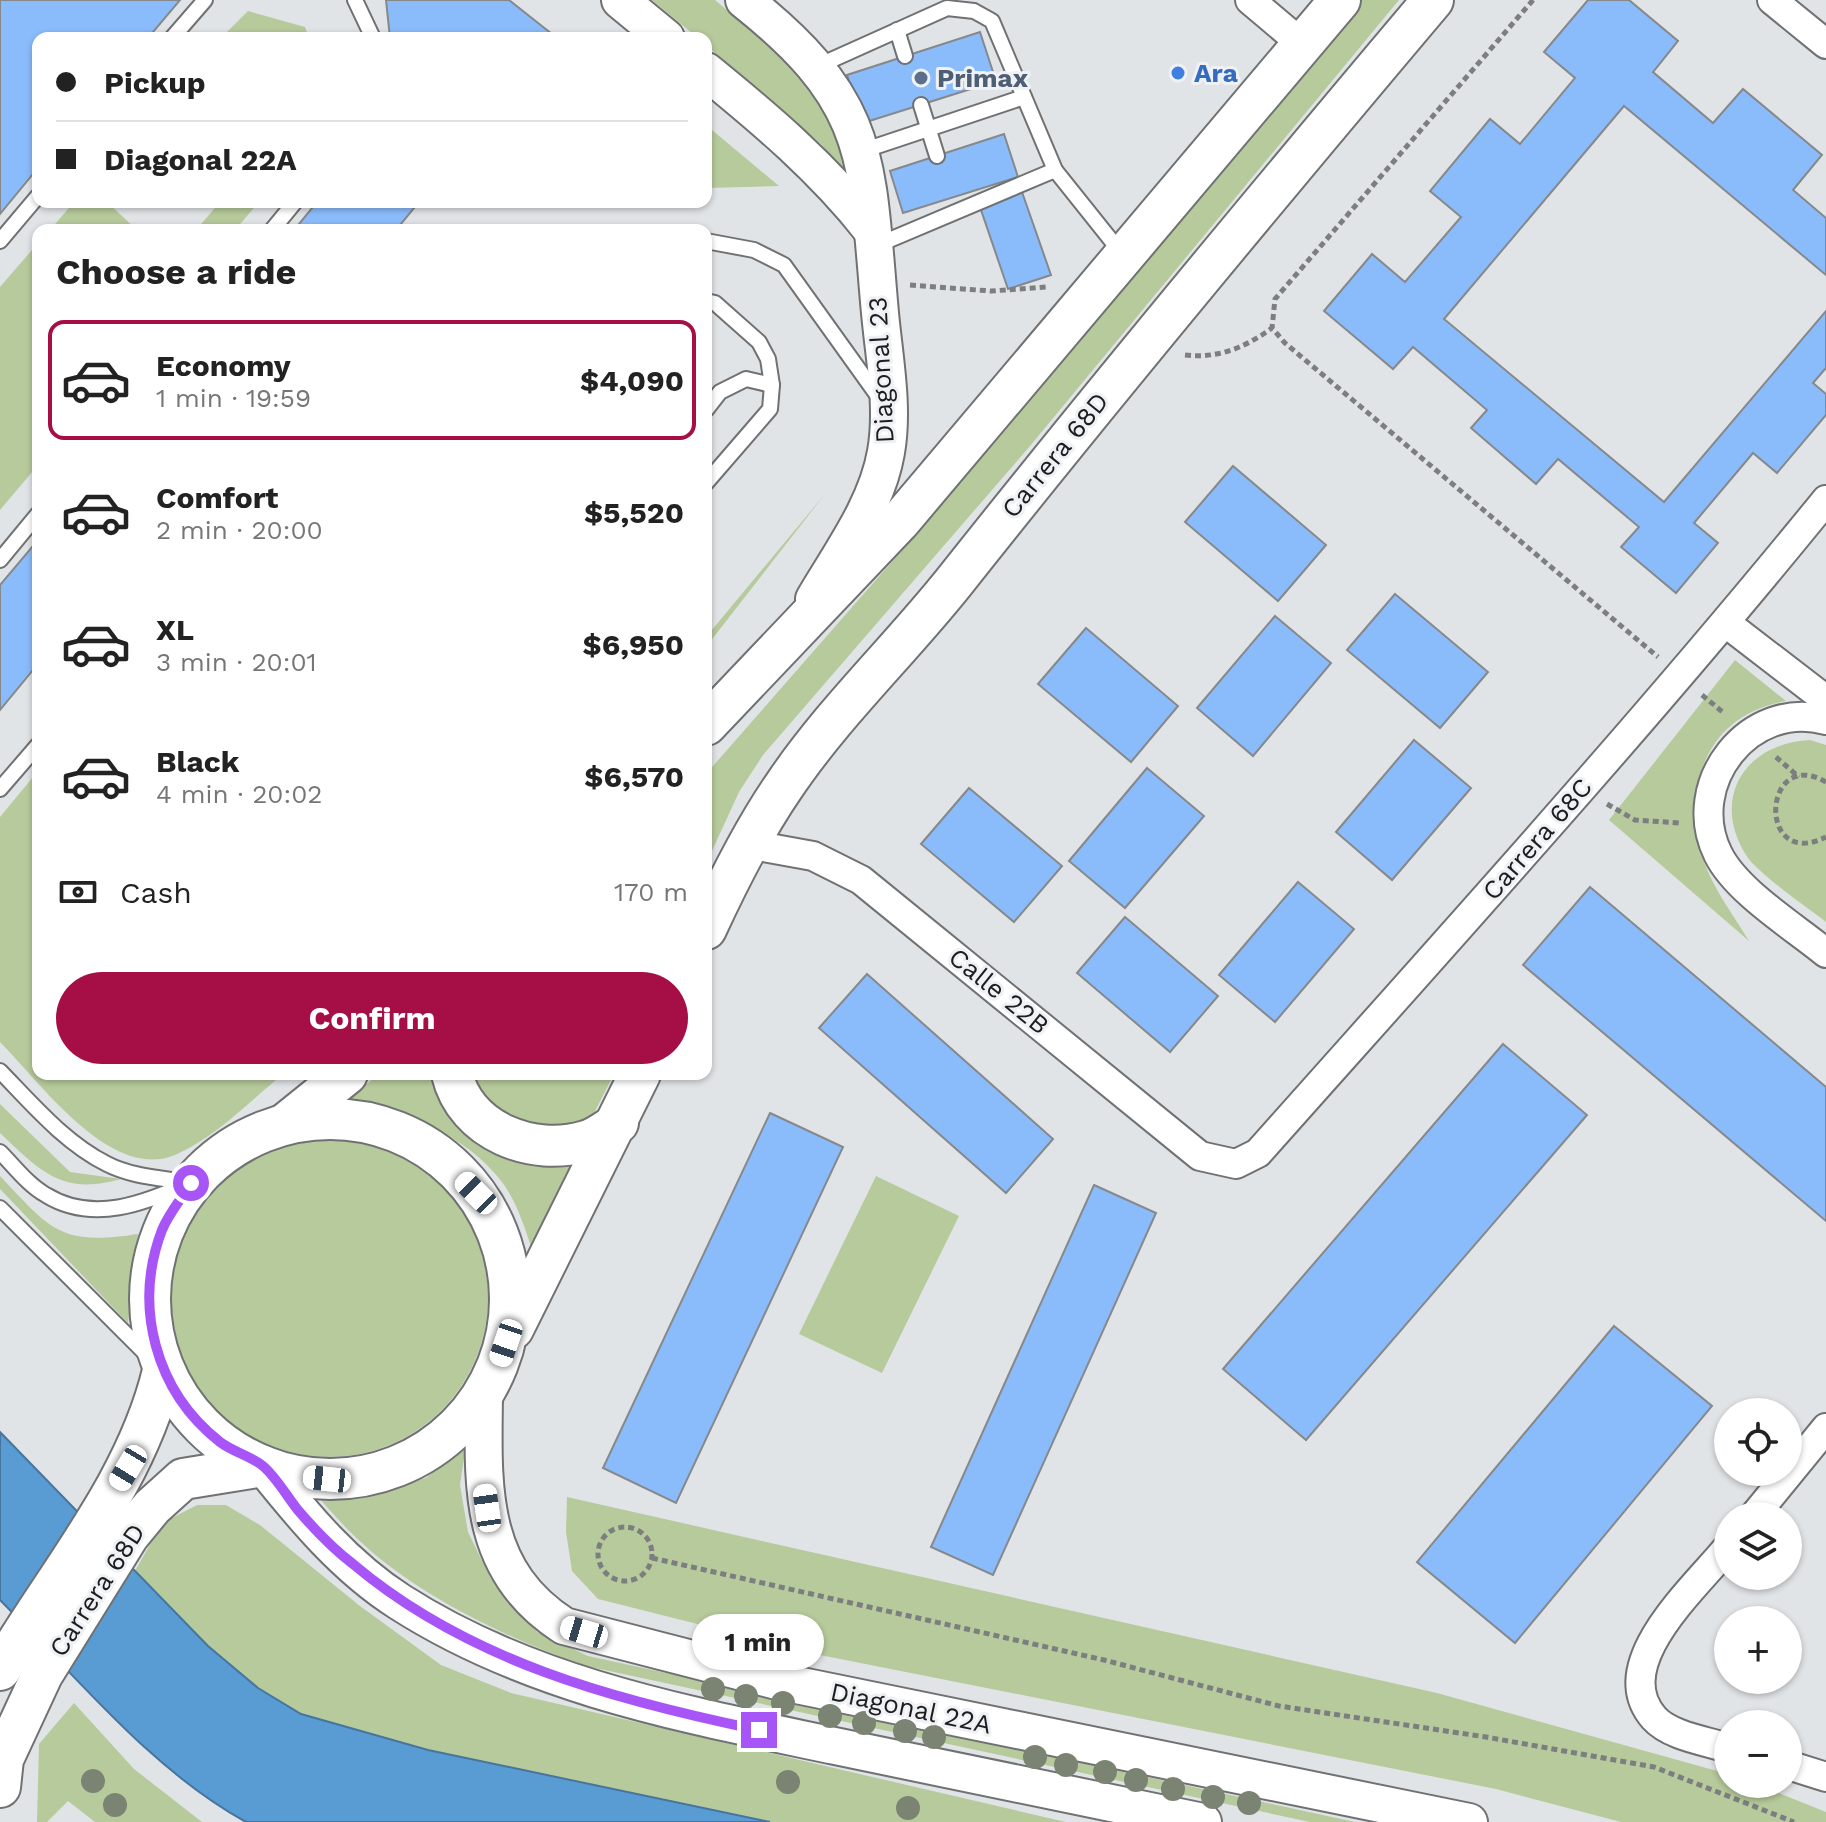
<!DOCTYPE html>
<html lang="en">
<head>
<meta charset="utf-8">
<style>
  :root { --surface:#fff; --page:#f6f6f6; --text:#222; --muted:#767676; --line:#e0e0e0; --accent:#a60f46 }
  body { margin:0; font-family:"Work Sans",sans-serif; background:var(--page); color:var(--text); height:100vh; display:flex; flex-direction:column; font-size:30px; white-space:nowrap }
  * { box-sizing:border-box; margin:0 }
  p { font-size:26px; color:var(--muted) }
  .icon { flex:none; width:44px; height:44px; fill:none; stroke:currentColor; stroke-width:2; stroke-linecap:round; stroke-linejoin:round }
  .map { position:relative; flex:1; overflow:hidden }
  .side { position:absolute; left:32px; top:224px; width:680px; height:856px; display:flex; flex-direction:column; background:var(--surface); border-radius:16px; box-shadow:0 2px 6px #0004 }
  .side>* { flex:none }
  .banner { position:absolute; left:32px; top:32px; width:680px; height:176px; border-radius:16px; box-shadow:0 2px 6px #0004; display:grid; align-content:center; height:176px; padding:0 24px; background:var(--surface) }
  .buttons { position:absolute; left:1714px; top:1398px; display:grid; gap:16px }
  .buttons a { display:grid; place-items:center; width:88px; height:88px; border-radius:50%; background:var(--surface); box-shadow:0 2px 6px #0004; font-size:40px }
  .end { position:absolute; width:36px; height:36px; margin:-18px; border:10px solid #a855f7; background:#fff; box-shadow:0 0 0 4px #fff }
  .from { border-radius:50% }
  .bubble { position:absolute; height:56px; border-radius:28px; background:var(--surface); box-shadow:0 2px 6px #0004; font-size:26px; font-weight:700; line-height:56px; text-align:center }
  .car { position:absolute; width:24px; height:48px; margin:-24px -12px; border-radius:10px; box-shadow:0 0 6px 2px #0007; background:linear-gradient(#fff 24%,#345 0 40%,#fff 0 76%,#345 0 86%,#fff 0) }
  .banner b { display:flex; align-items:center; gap:28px; height:76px; font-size:30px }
  .banner b+b { border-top:2px solid var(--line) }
  .banner i { width:20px; height:20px; background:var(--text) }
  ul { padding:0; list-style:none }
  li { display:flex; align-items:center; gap:24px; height:120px; margin:0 16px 12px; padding:0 8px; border:4px solid transparent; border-radius:16px }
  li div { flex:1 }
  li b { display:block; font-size:30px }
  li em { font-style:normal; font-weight:700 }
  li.on { border-color:var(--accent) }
  li>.icon { width:72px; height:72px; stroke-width:1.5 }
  h2 { padding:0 24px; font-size:36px; line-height:96px }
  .pay { display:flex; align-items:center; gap:20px; height:88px; padding:0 24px; font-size:30px }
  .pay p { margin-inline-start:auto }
  .action { display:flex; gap:16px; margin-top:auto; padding:16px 24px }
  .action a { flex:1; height:92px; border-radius:48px; background:var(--accent); color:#fff; font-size:32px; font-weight:700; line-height:92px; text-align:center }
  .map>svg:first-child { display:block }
</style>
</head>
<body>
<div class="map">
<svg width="1826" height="1822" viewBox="0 0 1826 1822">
  <rect width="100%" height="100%" fill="#e1e4e7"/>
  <g fill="#b7ca9b">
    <path d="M652,0H715C763,41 820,83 846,143C852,158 854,176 857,192L822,145L706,45V38H698Z"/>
    <polygon points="1362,0 1399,0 1030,446 763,755 739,792 706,864 706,774 945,501"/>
    <polygon points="248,11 305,27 309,38 221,38"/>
    <polygon points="706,125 779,186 706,188"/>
    <polygon points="74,202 107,202 137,230 50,230"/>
    <polygon points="220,202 259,202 235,230 196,230"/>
    <polygon points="38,243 38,465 0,510 0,287"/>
    <polygon points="825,494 706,647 706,637"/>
    <path d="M1735,660L1786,701C1713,714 1686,773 1699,843C1705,878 1731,911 1749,941L1609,820Z"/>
    <path d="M1810,740L1826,745V922C1807,907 1758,874 1746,855C1710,797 1746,743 1810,740Z"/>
    <path d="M38,771V1074H283C250,1101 215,1138 175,1155C111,1182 40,1082 0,1042V817Z"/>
    <path d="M379,1074H441C444,1087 444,1106 451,1117C483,1168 536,1166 586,1150L536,1262C527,1235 519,1205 502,1182C466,1135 404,1110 348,1099Z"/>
    <polygon points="471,1074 614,1074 590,1121 561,1132 489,1115"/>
    <path d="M0,1104L70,1172L121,1179C62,1196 40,1171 0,1133Z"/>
    <circle cx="329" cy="1298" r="159"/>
    <path d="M0,1176C51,1230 60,1246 138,1234L128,1323L0,1189Z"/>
    <polygon points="876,1176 959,1216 882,1373 799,1334"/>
    <path d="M466,1443L460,1485L468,1532L491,1579L537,1632L588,1656L1355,1822H1310L586,1666C513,1641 418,1596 362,1543C345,1528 331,1511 315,1494L374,1490L426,1478Z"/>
    <polygon points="567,1497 1437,1693 1728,1774 1728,1784 1756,1784 1826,1812 1826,1822 1621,1822 1496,1789 820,1655 598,1599 572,1571 566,1532"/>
    <polygon points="197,1505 226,1505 260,1525 360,1606 441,1665 511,1693 1066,1822 770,1822 428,1750 301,1714 258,1688 208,1646 135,1571 162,1523"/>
    <polygon points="74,1703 134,1769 202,1822 95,1822 68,1801 47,1822 37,1822 39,1744"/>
  </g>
  <path fill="#599bd3" stroke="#47759d" stroke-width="2" d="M0,1432L208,1646L258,1688L301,1714L428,1750L770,1822H246C150,1769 77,1677 0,1600Z"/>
  <g fill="#8abcfc" stroke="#86888b" stroke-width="2">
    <polygon points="0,0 180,0 148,38 38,38 38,168 0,214"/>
    <polygon points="386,0 509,0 557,38 390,38"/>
    <polygon points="1588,0 1629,0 1678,41 1653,72 1713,123 1743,89 1822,155 1793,190 1826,218 1826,275 1624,106 1444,319 1664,502 1826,311 1826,368 1813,383 1826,394 1826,415 1777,473 1753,453 1694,523 1718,543 1676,593 1621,547 1639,527 1558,459 1536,484 1471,428 1487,410 1413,347 1393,369 1324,311 1372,254 1405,282 1461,217 1430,191 1490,119 1520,144 1575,78 1544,52"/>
    <polygon points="980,32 996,81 863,123 847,75"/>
    <polygon points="1004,134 1018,177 903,213 890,171"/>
    <polygon points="1022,192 1051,275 1008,289 980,207"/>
    <polygon points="317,202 419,202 396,230 294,230"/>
    <polygon points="1233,466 1326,545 1278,601 1185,522"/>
    <polygon points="38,540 38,664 0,710 0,585"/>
    <polygon points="1395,594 1488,672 1440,728 1347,650"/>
    <polygon points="1275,616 1331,663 1253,756 1197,708"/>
    <polygon points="1086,628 1178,706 1131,762 1038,684"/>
    <polygon points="1414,740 1471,788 1392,880 1336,832"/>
    <polygon points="1147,768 1204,816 1125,908 1069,861"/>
    <polygon points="969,788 1062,866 1014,922 921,844"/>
    <polygon points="1298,882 1354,929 1275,1022 1219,975"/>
    <polygon points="1590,887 1826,1087 1826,1221 1523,965"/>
    <polygon points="1125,917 1218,996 1170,1052 1077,973"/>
    <polygon points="867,974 1053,1139 1006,1193 819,1028"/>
    <polygon points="1503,1044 1587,1115 1306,1440 1223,1369"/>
    <polygon points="770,1113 843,1147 676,1503 603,1468"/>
    <polygon points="1094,1185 1156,1213 993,1575 931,1547"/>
    <polygon points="1614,1326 1712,1406 1515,1643 1417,1562"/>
  </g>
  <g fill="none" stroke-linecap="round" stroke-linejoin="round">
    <g stroke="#6f7173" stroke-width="18">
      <g id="service">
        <polyline points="355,0 373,38"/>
        <polyline points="897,30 905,56"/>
        <polyline points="172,38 205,0"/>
        <polyline points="818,66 947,8 974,11 992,21 1055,170 1123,255"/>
        <polyline points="921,105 937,156"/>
        <polyline points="862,151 1024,97"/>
        <polyline points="272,230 295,202"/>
        <polyline points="0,241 38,196"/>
        <polyline points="706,241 754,250 784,265 880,399"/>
        <polyline points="875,246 1055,170"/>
        <polyline points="706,301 715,303 759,342 768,359 772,385 770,409 706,483"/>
        <polyline points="706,410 720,392 746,379 772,385"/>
        <polyline points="0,560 38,514"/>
        <polyline points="0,789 38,745"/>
        <path d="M0,1071C32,1104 65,1143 107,1164C132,1177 163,1178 191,1183"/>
        <path d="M0,1152C14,1166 28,1185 46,1195C93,1224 145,1203 190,1183"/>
        <polyline points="0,1208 161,1369"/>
      </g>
    </g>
    <g stroke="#6f7173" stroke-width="32">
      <g id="minor">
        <polyline points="1250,0 1302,44"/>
        <polyline points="1772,0 1826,44"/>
        <polyline points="1726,623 1826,700"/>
        <path d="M1826,720C1750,699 1683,783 1718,854C1736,891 1793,926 1826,953"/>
        <path d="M747,844L813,856L861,880L1200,1156L1236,1164L1258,1153C1450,937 1644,724 1826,500"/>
        <polyline points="1754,1516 1826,1428"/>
        <path d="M1728,1547C1695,1588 1607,1664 1654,1718C1670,1736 1706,1741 1728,1748"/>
        <polyline points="1788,1765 1826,1777"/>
      </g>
    </g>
    <g stroke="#6f7173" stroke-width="40">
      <g id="tertiary">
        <polyline points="620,0 666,38"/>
        <path d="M744,0C874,103 866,158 880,313C884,357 894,407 886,452C877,505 841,553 814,599"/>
        <path d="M706,71C765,119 823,168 871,229"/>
        <path d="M484,1394C483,1486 477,1570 564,1626L777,1681L1469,1822"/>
        <path d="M263,1466C303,1516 345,1567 400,1602C531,1686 684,1714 835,1746C957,1772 1080,1797 1203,1822"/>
      </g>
    </g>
    <g stroke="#6f7173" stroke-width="44">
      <g id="secondary">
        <polyline points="706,725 900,521 1340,0"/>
        <path d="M706,929C729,879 753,831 784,786C833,713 899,651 954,582C1110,385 1271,192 1433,0"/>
        <path d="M452,1074C466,1132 533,1157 586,1141C597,1138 608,1129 618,1123"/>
        <circle cx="330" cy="1299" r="180"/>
        <polyline points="285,1124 347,1074"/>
        <polyline points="513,1329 640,1074"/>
        <path d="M0,1670C58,1572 136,1483 163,1371"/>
        <polyline points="0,1787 3,1759 42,1675 129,1535 152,1507 183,1479 263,1466"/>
      </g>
    </g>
    <g stroke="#7c7e80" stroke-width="5" stroke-dasharray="6 4" stroke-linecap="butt">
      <polyline points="1533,0 1275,299 1272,328 1285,343 1658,657"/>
      <polyline points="910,285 991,291 1047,287"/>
      <path d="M1185,355C1218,359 1246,347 1272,328"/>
      <polyline points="1702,695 1725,714"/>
      <polyline points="1776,757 1799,777"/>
      <path d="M1826,782C1762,745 1756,872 1826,837"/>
      <polyline points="1607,804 1635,820 1680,823"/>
      <circle cx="625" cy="1554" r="27"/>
      <polyline points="652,1558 1104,1660 1279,1706 1486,1737 1654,1767 1794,1822"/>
    </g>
    <use href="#service" stroke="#fff" stroke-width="14"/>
    <use href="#minor" stroke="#fff" stroke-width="28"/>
    <use href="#tertiary" stroke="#fff" stroke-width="36"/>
    <use href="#secondary" stroke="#fff" stroke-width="40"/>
  </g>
  <g fill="#7b8372">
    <circle cx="713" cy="1689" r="12"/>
    <circle cx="746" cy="1696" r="12"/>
    <circle cx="783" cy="1703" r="12"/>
    <circle cx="830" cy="1716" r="12"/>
    <circle cx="864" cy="1723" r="12"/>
    <circle cx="905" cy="1731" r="12"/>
    <circle cx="934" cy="1737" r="12"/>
    <circle cx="1035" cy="1757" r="12"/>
    <circle cx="1066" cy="1765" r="12"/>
    <circle cx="1105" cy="1772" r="12"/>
    <circle cx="1136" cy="1780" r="12"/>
    <circle cx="93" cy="1781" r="12"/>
    <circle cx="788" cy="1782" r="12"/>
    <circle cx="1173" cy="1789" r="12"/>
    <circle cx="1213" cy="1797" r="12"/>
    <circle cx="1249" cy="1803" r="12"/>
    <circle cx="115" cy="1805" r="12"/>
    <circle cx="908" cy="1808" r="12"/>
  </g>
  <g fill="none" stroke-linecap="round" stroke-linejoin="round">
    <path stroke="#a855f7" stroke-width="10" d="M191,1183C182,1198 169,1213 162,1230C133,1306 155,1391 220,1442C233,1452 251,1456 263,1466C276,1477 286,1495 297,1509C314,1529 332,1548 353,1564C468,1661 614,1700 759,1730"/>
  </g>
  <circle fill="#3f7fe0" stroke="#eff1f4" stroke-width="3" cx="1178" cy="73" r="8"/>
  <circle fill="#5c6f8a" stroke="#eff1f4" stroke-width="3" cx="921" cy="78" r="8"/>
  <g text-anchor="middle" stroke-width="6" stroke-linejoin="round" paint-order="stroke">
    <g font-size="26" font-weight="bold" fill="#366cbe" stroke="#eff1f4" text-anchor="start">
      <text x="1194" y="82">Ara</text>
    </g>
    <g font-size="26" font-weight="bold" fill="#4e5e75" stroke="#eff1f4" text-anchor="start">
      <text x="937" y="87">Primax</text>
    </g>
    <g font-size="26" fill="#1c1d1e" stroke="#eff1f4">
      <text transform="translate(881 370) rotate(-93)" y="9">Diagonal 23</text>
      <text transform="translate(1055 455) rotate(-51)" y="9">Carrera 68D</text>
      <text transform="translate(1537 839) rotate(-49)" y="9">Carrera 68C</text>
      <text transform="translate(999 991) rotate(39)" y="9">Calle 22B</text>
      <text transform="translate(97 1590) rotate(-57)" y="9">Carrera 68D</text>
      <text transform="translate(911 1708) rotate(12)" y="9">Diagonal 22A</text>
    </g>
  </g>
</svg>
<div class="buttons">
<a><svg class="icon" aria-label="locate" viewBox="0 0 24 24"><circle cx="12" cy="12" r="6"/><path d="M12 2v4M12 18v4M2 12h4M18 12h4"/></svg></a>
<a><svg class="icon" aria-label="layers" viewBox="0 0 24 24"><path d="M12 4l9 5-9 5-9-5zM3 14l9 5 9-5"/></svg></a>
<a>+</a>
<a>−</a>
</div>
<i class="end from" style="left:191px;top:1183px"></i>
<i class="end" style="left:759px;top:1730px"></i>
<div class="bubble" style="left:692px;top:1614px;width:132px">1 min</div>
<i class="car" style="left:476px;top:1193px;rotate:315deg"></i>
<i class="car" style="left:506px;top:1343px;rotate:199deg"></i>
<i class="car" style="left:128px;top:1468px;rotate:211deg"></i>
<i class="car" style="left:327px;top:1479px;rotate:276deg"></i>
<i class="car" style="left:487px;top:1508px;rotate:352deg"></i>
<i class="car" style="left:584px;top:1632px;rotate:287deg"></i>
<div class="banner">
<b><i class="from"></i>Pickup</b>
<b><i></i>Diagonal 22A</b>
</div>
<section class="side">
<h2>Choose a ride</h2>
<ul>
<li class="on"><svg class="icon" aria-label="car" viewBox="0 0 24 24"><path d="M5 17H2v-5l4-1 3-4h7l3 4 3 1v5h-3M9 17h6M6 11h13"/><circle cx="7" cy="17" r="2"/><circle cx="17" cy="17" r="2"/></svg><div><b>Economy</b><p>1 min · 19:59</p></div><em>$4,090</em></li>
<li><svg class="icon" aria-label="car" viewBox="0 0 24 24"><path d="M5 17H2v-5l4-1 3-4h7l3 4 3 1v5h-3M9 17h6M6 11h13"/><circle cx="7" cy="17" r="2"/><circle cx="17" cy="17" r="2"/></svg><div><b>Comfort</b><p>2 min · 20:00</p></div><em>$5,520</em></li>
<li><svg class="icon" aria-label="car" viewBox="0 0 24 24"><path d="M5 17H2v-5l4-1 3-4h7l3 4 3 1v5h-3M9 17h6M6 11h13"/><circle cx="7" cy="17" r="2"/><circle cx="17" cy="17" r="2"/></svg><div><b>XL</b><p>3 min · 20:01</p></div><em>$6,950</em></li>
<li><svg class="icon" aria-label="car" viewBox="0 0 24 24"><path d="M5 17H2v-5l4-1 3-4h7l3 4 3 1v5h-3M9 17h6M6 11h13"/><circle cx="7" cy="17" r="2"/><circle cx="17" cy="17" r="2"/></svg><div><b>Black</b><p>4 min · 20:02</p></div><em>$6,570</em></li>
</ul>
<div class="pay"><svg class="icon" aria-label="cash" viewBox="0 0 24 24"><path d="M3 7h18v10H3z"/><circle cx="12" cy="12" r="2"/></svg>Cash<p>170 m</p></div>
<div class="action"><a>Confirm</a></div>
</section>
</div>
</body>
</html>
